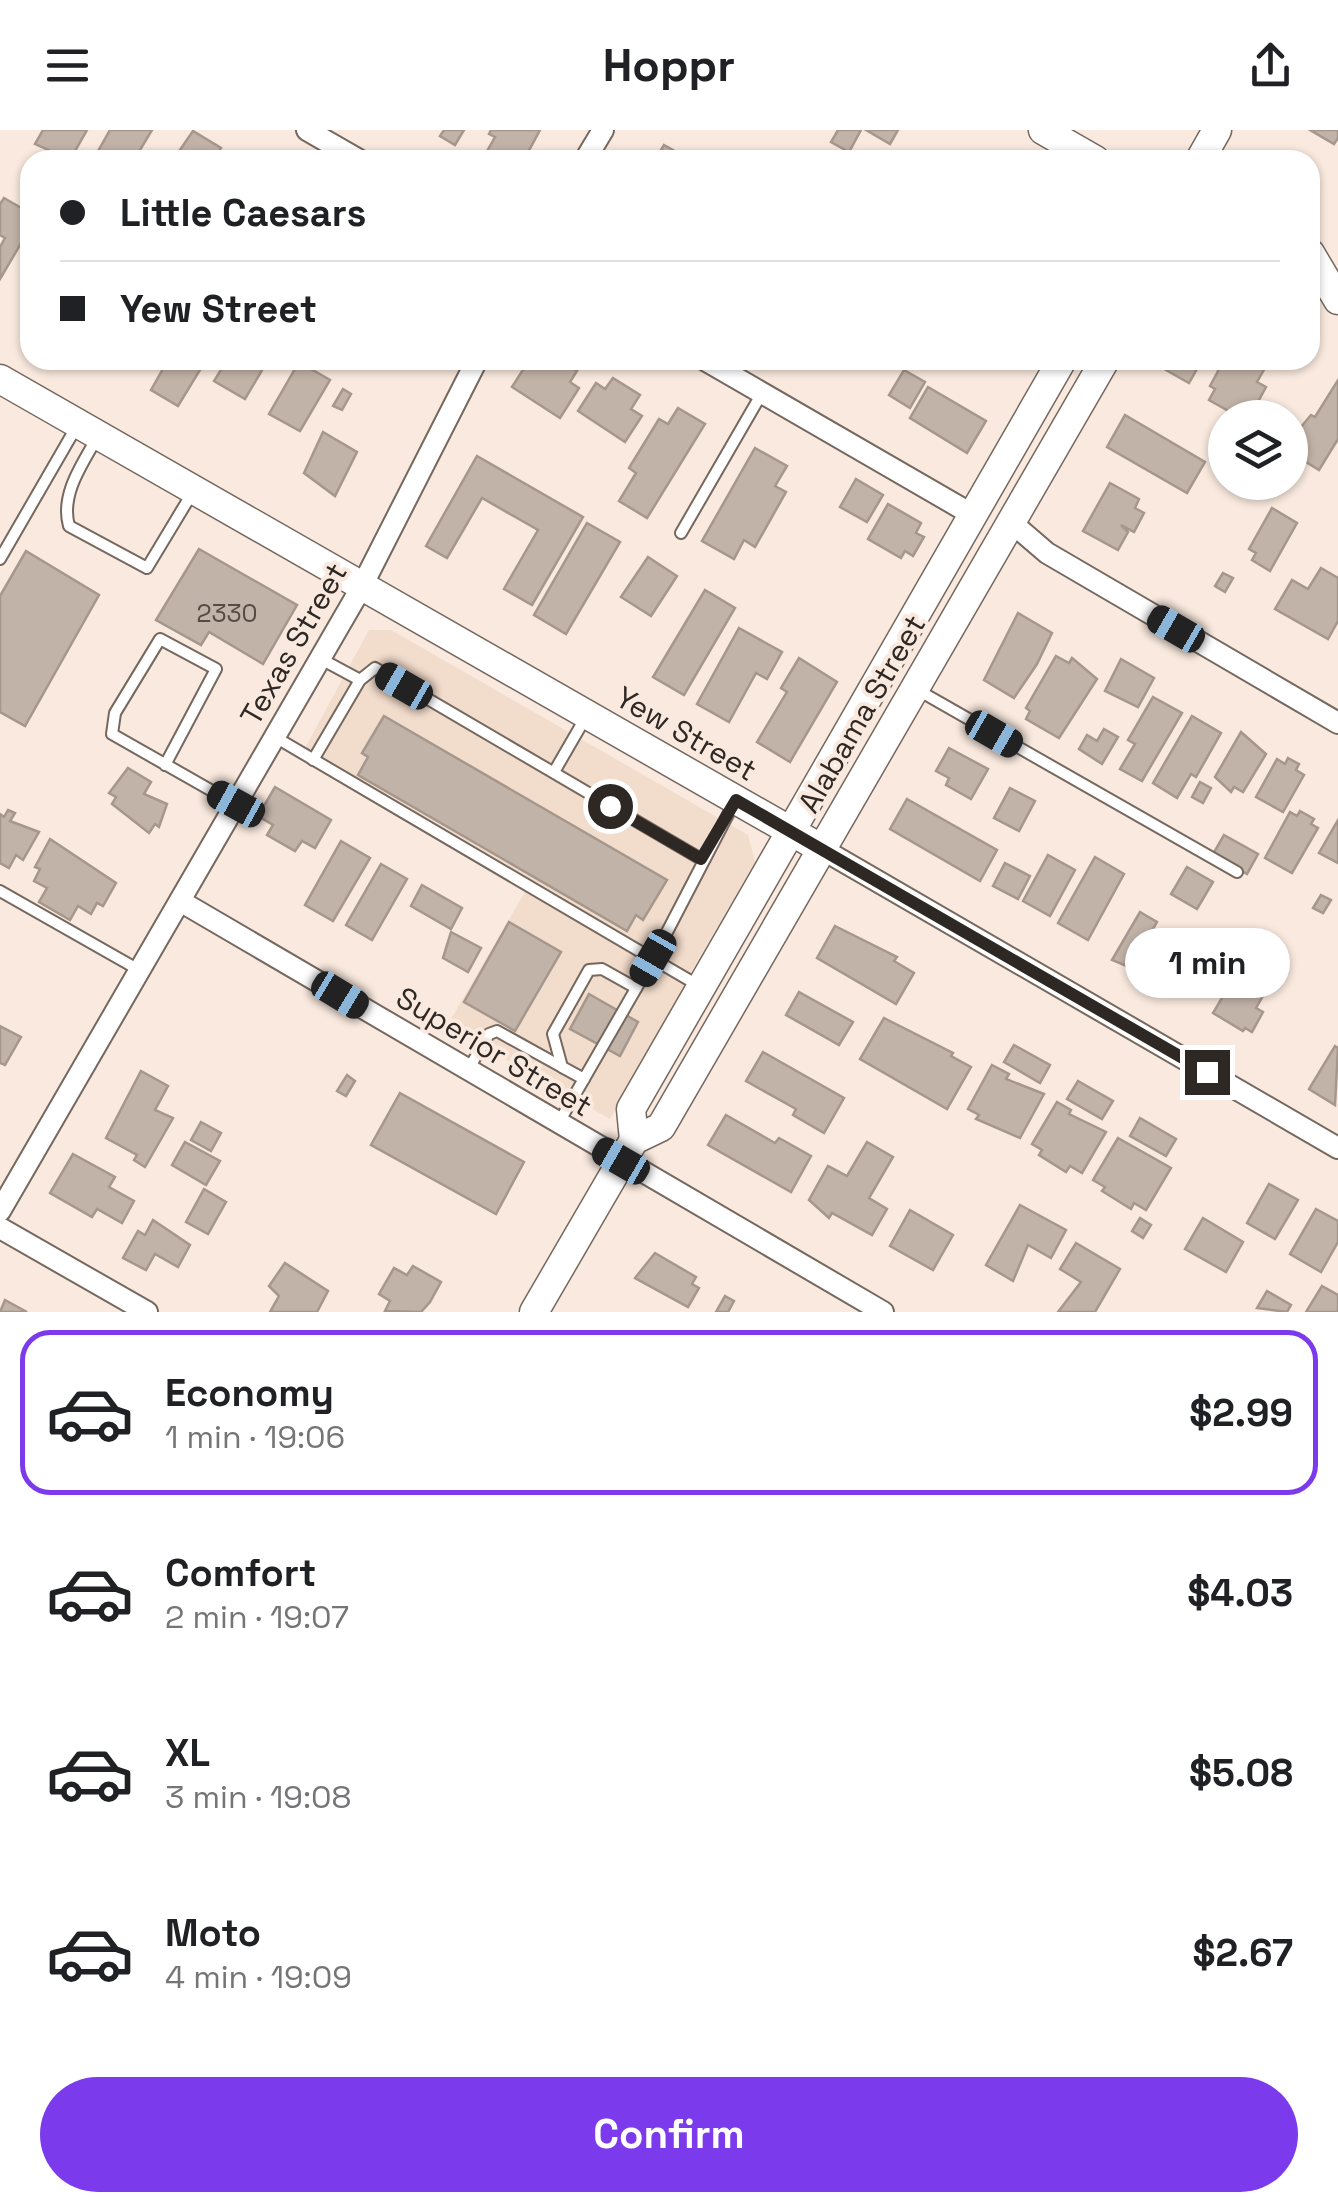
<!DOCTYPE html>
<html lang="en">
<head>
<meta charset="utf-8">
<style>
  :root { --surface:#fff; --page:#f6f6f6; --text:#202124; --muted:#757577; --line:#e0e0e0; --accent:#7c3aed }
  body { margin:0; font-family:"Space Grotesk",sans-serif; background:var(--page); color:var(--text); height:100vh; display:flex; flex-direction:column; font-size:38px; white-space:nowrap }
  * { box-sizing:border-box; margin:0 }
  p { font-size:32px; color:var(--muted) }
  .icon { flex:none; width:55px; height:55px; fill:none; stroke:currentColor; stroke-width:2; stroke-linecap:round; stroke-linejoin:round }
  .map { position:relative; height:1182px; overflow:hidden }
  .sheet { display:flex; flex-direction:column; background:var(--surface); flex:1 }
  .sheet>* { flex:none }
  .top-card { position:absolute; left:20px; top:20px; width:1300px; height:220px; border-radius:30px; box-shadow:0 2px 8px #0004; display:grid; align-content:center; height:220px; padding:0 40px; background:var(--surface) }
  .tools { position:absolute; left:1208px; top:270px; display:grid; gap:20px }
  .tools a { display:grid; place-items:center; width:100px; height:100px; border-radius:50%; background:var(--surface); box-shadow:0 2px 8px #0004; font-size:50px }
  .end { position:absolute; width:45px; height:45px; margin:-22px; border:12px solid #2e2824; background:#fff; box-shadow:0 0 0 5px #fff }
  .from { border-radius:50% }
  .bubble { position:absolute; height:70px; border-radius:35px; background:var(--surface); box-shadow:0 2px 8px #0004; font-size:32px; font-weight:600; line-height:70px; text-align:center }
  .car { position:absolute; width:30px; height:60px; margin:-30px -15px; border-radius:12px; box-shadow:0 0 8px 2px #0007; background:linear-gradient(#222 24%,#8ab4d8 0 40%,#222 0 76%,#8ab4d8 0 86%,#222 0) }
  .top-card b { display:flex; align-items:center; gap:35px; height:95px; font-size:38px }
  .top-card b+b { border-top:2px solid var(--line) }
  .top-card i { width:25px; height:25px; background:var(--text) }
  ul { padding:18px 0 0; list-style:none }
  li { display:flex; align-items:center; gap:30px; height:165px; margin:0 20px 15px; padding:0 20px; border:5px solid transparent; border-radius:30px }
  li div { flex:1 }
  li b { display:block; font-size:38px }
  li em { font-style:normal; font-weight:600 }
  li.on { border-color:var(--accent) }
  li>.icon { width:90px; height:90px; stroke-width:1.5 }
  .action { display:flex; gap:20px; margin-top:auto; padding:20px 40px }
  .action a { flex:1; height:115px; border-radius:60px; background:var(--accent); color:#fff; font-size:40px; font-weight:600; line-height:115px; text-align:center }
  header { display:flex; justify-content:space-between; align-items:center; height:130px; padding:0 40px; background:var(--surface); font-size:45px; font-weight:600 }
  .map>svg:first-child { display:block }
</style>
</head>
<body>
<header><svg class="icon" aria-label="menu" viewBox="0 0 24 24"><path d="M4 6h16M4 12h16M4 18h16"/></svg>Hoppr<svg class="icon" aria-label="share" viewBox="0 0 24 24"><path d="M12 15V3M7 8l5-5 5 5M5 13v7h14v-7"/></svg></header>
<div class="map">
<svg width="1338" height="1182" viewBox="0 0 1338 1182">
  <rect width="100%" height="100%" fill="#f9e9de"/>
  <g fill="#f2dccc">
    <polygon points="369,500 391,500 748,705 755,732 689,845 304,620"/>
    <polygon points="525,762 687,856 610,989 447,896"/>
  </g>
  <g fill="#c2b3a8" stroke="#a6978d" stroke-width="2.5">
    <polygon points="43,0 87,0 70,30 35,14"/>
    <polygon points="110,0 152,0 134,30 93,30"/>
    <polygon points="444,0 464,0 455,15 440,6"/>
    <polygon points="491,0 540,0 526,26 517,21 513,30 482,30 495,7 489,4"/>
    <polygon points="838,0 861,0 849,22 831,12"/>
    <polygon points="866,0 898,0 890,14"/>
    <polygon points="1310,0 1338,0 1338,8 1334,14"/>
    <polygon points="193,1 221,18 214,30 173,30"/>
    <polygon points="664,15 691,30 655,30"/>
    <polygon points="4,68 30,83 30,98 0,149 0,117 5,108 0,105 0,74"/>
    <polygon points="168,230 206,230 178,276 151,260"/>
    <polygon points="227,230 268,230 245,269 214,251"/>
    <polygon points="540,230 560,230 577,241 570,252 579,258 560,288 512,257 528,232 536,237"/>
    <polygon points="1162,230 1202,230 1189,253 1159,236"/>
    <polygon points="1234,230 1251,230 1265,238 1257,252 1266,257 1253,281 1246,277 1241,288 1209,270 1215,259 1210,256 1223,232 1231,236"/>
    <polygon points="299,232 330,250 300,301 269,284"/>
    <polygon points="904,240 925,252 910,278 889,265"/>
    <polygon points="613,248 640,265 631,279 642,286 625,312 578,281 596,253 605,259"/>
    <polygon points="1338,250 1338,309 1319,340 1290,322 1290,310 1311,285 1315,287"/>
    <polygon points="928,257 986,291 967,323 910,288"/>
    <polygon points="343,259 351,264 342,280 333,276"/>
    <polygon points="678,278 705,294 647,388 619,371 636,343 629,338 659,289 668,294"/>
    <polygon points="1125,285 1205,332 1187,363 1107,317"/>
    <polygon points="323,302 357,322 335,366 304,343"/>
    <polygon points="755,318 787,336 775,356 786,362 755,417 744,410 734,429 702,411"/>
    <polygon points="477,326 583,387 532,475 504,459 538,400 482,368 447,428 426,416"/>
    <polygon points="856,349 883,365 867,392 840,377"/>
    <polygon points="1110,353 1139,369 1135,378 1144,383 1134,402 1121,395 1128,402 1118,420 1083,401"/>
    <polygon points="888,374 921,393 916,403 924,407 913,426 905,421 901,428 868,409"/>
    <polygon points="1272,378 1297,393 1270,441 1252,430 1256,423 1249,419"/>
    <polygon points="587,393 620,412 566,504 534,485"/>
    <polygon points="199,419 297,475 263,534 209,502 201,515 156,490"/>
    <polygon points="26,421 99,465 25,596 0,582 0,466"/>
    <polygon points="648,427 677,446 651,486 621,467"/>
    <polygon points="1321,438 1338,448 1338,491 1328,509 1275,479 1292,450 1308,459"/>
    <polygon points="1223,443 1233,448 1225,462 1215,456"/>
    <polygon points="705,460 735,478 684,565 653,547"/>
    <polygon points="1018,483 1052,503 1037,534 1014,568 984,550"/>
    <polygon points="739,498 782,522 767,549 756,543 729,592 697,574"/>
    <polygon points="1056,526 1069,533 1072,528 1097,549 1059,608 1026,589 1030,581 1026,578"/>
    <polygon points="799,528 837,552 790,632 757,612 787,562 781,558"/>
    <polygon points="1121,529 1154,548 1138,577 1105,561"/>
    <polygon points="1153,567 1182,583 1142,651 1120,639 1135,614 1128,610"/>
    <polygon points="384,586 667,750 643,790 636,785 627,801 358,645 368,627 362,623"/>
    <polygon points="1192,586 1221,603 1196,647 1191,644 1177,668 1153,653"/>
    <polygon points="1104,599 1118,607 1102,634 1079,619 1087,605 1097,611"/>
    <polygon points="1241,602 1266,624 1243,662 1234,657 1231,662 1215,647"/>
    <polygon points="949,618 988,639 971,669 946,655 949,648 936,641"/>
    <polygon points="1288,628 1299,634 1296,640 1304,645 1283,682 1256,667 1277,629 1285,634"/>
    <polygon points="128,638 151,652 144,664 167,674 159,697 155,694 149,703 112,674 116,667 109,663"/>
    <polygon points="1200,652 1211,658 1203,673 1192,667"/>
    <polygon points="275,657 331,690 315,718 302,711 295,721 267,705 273,695 258,686"/>
    <polygon points="1010,658 1035,671 1019,701 994,688"/>
    <polygon points="907,669 997,720 980,751 890,699"/>
    <polygon points="8,680 15,683 10,691 39,702 23,730 16,725 9,738 0,733 0,684 4,687"/>
    <polygon points="1300,681 1314,689 1311,694 1318,698 1292,743 1265,728 1290,682 1297,686"/>
    <polygon points="1338,690 1338,733 1319,723"/>
    <polygon points="1224,705 1258,724 1247,744 1213,724"/>
    <polygon points="50,709 116,753 103,776 97,773 91,784 78,776 70,790 39,772 47,758 34,751 40,739 35,737"/>
    <polygon points="341,711 370,728 333,791 305,775"/>
    <polygon points="1048,725 1075,740 1050,786 1023,771"/>
    <polygon points="1095,727 1124,744 1088,810 1058,793"/>
    <polygon points="1005,733 1030,746 1018,769 993,756"/>
    <polygon points="381,734 407,749 372,810 346,795"/>
    <polygon points="1187,737 1213,752 1197,779 1171,764"/>
    <polygon points="422,755 462,778 451,799 411,776"/>
    <polygon points="1321,765 1331,770 1323,783 1313,778"/>
    <polygon points="1140,782 1157,792 1153,799 1165,805 1143,843 1112,830"/>
    <polygon points="509,792 561,822 515,901 464,872"/>
    <polygon points="835,796 897,827 894,831 914,843 896,874 817,828"/>
    <polygon points="451,802 481,818 468,842 443,828"/>
    <polygon points="1261,818 1283,831 1256,878 1263,882 1252,902 1245,898 1243,901 1213,883 1229,856 1237,860"/>
    <polygon points="799,862 853,892 839,915 786,885"/>
    <polygon points="589,864 638,892 620,926 570,899"/>
    <polygon points="884,888 953,923 951,926 971,937 947,979 860,929"/>
    <polygon points="0,896 21,907 5,935 0,933"/>
    <polygon points="1014,915 1050,935 1040,953 1004,932"/>
    <polygon points="1335,916 1338,918 1335,975 1309,959"/>
    <polygon points="763,922 844,968 824,1003 793,985 796,979 746,951"/>
    <polygon points="992,935 1009,944 1006,949 1044,964 1020,1008 976,989 979,985 968,979"/>
    <polygon points="141,941 168,956 155,980 173,988 145,1037 134,1030 137,1025 106,1008"/>
    <polygon points="347,945 355,951 346,966 337,961"/>
    <polygon points="1078,951 1113,971 1102,989 1067,969"/>
    <polygon points="400,963 524,1032 496,1084 371,1015"/>
    <polygon points="1057,972 1071,980 1069,984 1106,1002 1082,1043 1070,1036 1066,1042 1039,1025 1042,1020 1032,1014"/>
    <polygon points="726,985 775,1013 779,1008 811,1026 791,1062 708,1015"/>
    <polygon points="1140,988 1176,1009 1166,1026 1130,1006"/>
    <polygon points="201,992 221,1003 211,1021 191,1010"/>
    <polygon points="1118,1008 1171,1038 1146,1080 1134,1073 1131,1079 1102,1061 1105,1057 1093,1050"/>
    <polygon points="185,1012 220,1031 206,1055 172,1035"/>
    <polygon points="867,1012 893,1027 869,1068 887,1079 872,1105 832,1083 829,1088 809,1070 828,1036 847,1046"/>
    <polygon points="73,1024 115,1047 109,1057 134,1071 122,1093 97,1079 92,1087 50,1063"/>
    <polygon points="1269,1054 1298,1070 1275,1109 1247,1093"/>
    <polygon points="204,1059 226,1072 208,1104 186,1092"/>
    <polygon points="1020,1075 1066,1100 1051,1128 1028,1115 1013,1151 986,1135"/>
    <polygon points="1316,1079 1338,1091 1338,1112 1321,1142 1290,1124"/>
    <polygon points="910,1080 953,1105 933,1140 890,1116"/>
    <polygon points="1140,1088 1151,1095 1143,1108 1132,1101"/>
    <polygon points="1203,1088 1243,1112 1226,1142 1185,1119"/>
    <polygon points="153,1090 190,1115 178,1137 155,1124 146,1140 123,1128 138,1101 145,1105"/>
    <polygon points="1076,1113 1120,1139 1095,1182 1058,1182 1081,1152 1060,1139"/>
    <polygon points="655,1123 696,1147 692,1154 699,1158 688,1177 635,1148"/>
    <polygon points="285,1133 328,1161 317,1182 270,1182 279,1166 269,1156"/>
    <polygon points="413,1136 441,1152 430,1172 421,1182 385,1181 390,1171 379,1164 394,1138 407,1145"/>
    <polygon points="1322,1156 1338,1165 1338,1182 1306,1182"/>
    <polygon points="1267,1161 1291,1175 1287,1182 1257,1178"/>
    <polygon points="725,1166 734,1171 728,1182 716,1182"/>
    <polygon points="5,1170 27,1182 0,1182"/>
  </g>
  <g fill="none" stroke-linecap="round" stroke-linejoin="round">
    <g stroke="#75685e" stroke-width="14">
      <g id="lane">
        <path d="M98,306C83,333 60,364 69,396L147,438L194,360"/>
        <polyline points="681,403 762,263"/>
        <polyline points="0,429 78,294"/>
        <polyline points="321,529 360,550"/>
        <polyline points="916,559 1237,742"/>
        <polyline points="275,607 653,829 735,671"/>
        <polyline points="313,630 360,550 375,538 701,729"/>
        <polyline points="165,635 216,539 160,509 115,583 112,604 235,674"/>
        <polyline points="554,642 587,585"/>
        <polyline points="0,761 139,840"/>
        <polyline points="468,940 489,904 497,901 562,937"/>
        <polyline points="584,949 562,937 553,904 589,840 602,839 636,858"/>
        <polyline points="558,994 653,829 701,857"/>
      </g>
    </g>
    <g stroke="#75685e" stroke-width="24">
      <g id="street">
        <polyline points="307,0 359,30"/>
        <polyline points="585,30 603,0"/>
        <polyline points="705,230 973,385"/>
        <polyline points="1011,392 1047,423 1338,593"/>
        <polyline points="822,719 1338,1018"/>
        <polyline points="180,771 883,1182"/>
        <polyline points="0,1081 361,458 477,230"/>
        <polyline points="0,1098 147,1182"/>
      </g>
    </g>
    <g stroke="#75685e" stroke-width="31">
      <g id="secondary">
        <polyline points="1043,0 1095,30"/>
        <polyline points="1200,30 1217,0"/>
        <polyline points="1310,123 1338,170"/>
        <polyline points="0,249 822,719"/>
        <polyline points="634,1010 631,979 1062,230"/>
        <polyline points="534,1182 634,1010 661,997 1105,230"/>
      </g>
    </g>
    <use href="#lane" stroke="#fff" stroke-width="10"/>
    <use href="#street" stroke="#fff" stroke-width="20"/>
    <use href="#secondary" stroke="#fff" stroke-width="28"/>
  </g>
  <g fill="none" stroke-linecap="round" stroke-linejoin="round">
    <polyline stroke="#2e2824" stroke-width="12" points="610,676 701,729 736,670 1207,942"/>
  </g>
  <g text-anchor="middle" stroke-width="8" stroke-linejoin="round" paint-order="stroke">
    <g font-size="25" fill="#534b45">
      <text x="227" y="492">2330</text>
    </g>
    <g font-size="30" fill="#2e2824" stroke="#f9e9de">
      <text transform="translate(294 514) rotate(-60)" y="10">Texas Street</text>
      <text transform="translate(862 584) rotate(-60)" y="10">Alabama Street</text>
      <text transform="translate(686 604) rotate(30)" y="10">Yew Street</text>
      <text transform="translate(494 922) rotate(31)" y="10">Superior Street</text>
    </g>
  </g>
</svg>
<div class="tools">
<a><svg class="icon" aria-label="layers" viewBox="0 0 24 24"><path d="M12 4l9 5-9 5-9-5zM3 14l9 5 9-5"/></svg></a>
</div>
<i class="end from" style="left:610px;top:676px"></i>
<i class="end" style="left:1207px;top:942px"></i>
<div class="bubble" style="left:1125px;top:798px;width:165px">1 min</div>
<i class="car" style="left:1176px;top:499px;rotate:300deg"></i>
<i class="car" style="left:404px;top:556px;rotate:300deg"></i>
<i class="car" style="left:994px;top:604px;rotate:120deg"></i>
<i class="car" style="left:236px;top:674px;rotate:299deg"></i>
<i class="car" style="left:653px;top:828px;rotate:210deg"></i>
<i class="car" style="left:340px;top:865px;rotate:121deg"></i>
<i class="car" style="left:621px;top:1031px;rotate:300deg"></i>
<div class="top-card">
<b><i class="from"></i>Little Caesars</b>
<b><i></i>Yew Street</b>
</div>
</div>
<section class="sheet">
<ul>
<li class="on"><svg class="icon" aria-label="car" viewBox="0 0 24 24"><path d="M5 17H2v-5l4-1 3-4h7l3 4 3 1v5h-3M9 17h6M6 11h13"/><circle cx="7" cy="17" r="2"/><circle cx="17" cy="17" r="2"/></svg><div><b>Economy</b><p>1 min · 19:06</p></div><em>$2.99</em></li>
<li><svg class="icon" aria-label="car" viewBox="0 0 24 24"><path d="M5 17H2v-5l4-1 3-4h7l3 4 3 1v5h-3M9 17h6M6 11h13"/><circle cx="7" cy="17" r="2"/><circle cx="17" cy="17" r="2"/></svg><div><b>Comfort</b><p>2 min · 19:07</p></div><em>$4.03</em></li>
<li><svg class="icon" aria-label="car" viewBox="0 0 24 24"><path d="M5 17H2v-5l4-1 3-4h7l3 4 3 1v5h-3M9 17h6M6 11h13"/><circle cx="7" cy="17" r="2"/><circle cx="17" cy="17" r="2"/></svg><div><b>XL</b><p>3 min · 19:08</p></div><em>$5.08</em></li>
<li><svg class="icon" aria-label="car" viewBox="0 0 24 24"><path d="M5 17H2v-5l4-1 3-4h7l3 4 3 1v5h-3M9 17h6M6 11h13"/><circle cx="7" cy="17" r="2"/><circle cx="17" cy="17" r="2"/></svg><div><b>Moto</b><p>4 min · 19:09</p></div><em>$2.67</em></li>
</ul>
<div class="action"><a>Confirm</a></div>
</section>
</body>
</html>
